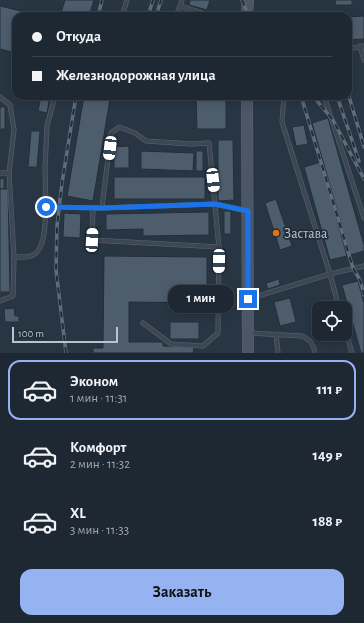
<!DOCTYPE html>
<html lang="ru">
<head>
<meta charset="utf-8">
<style>
  :root { --surface:#1e2833; --page:#2b343f; --text:#f1f3f6; --muted:#a1a6ac; --line:#3c444e; --accent:#95b2f1 }
  body { margin:0; font-family:"Alegreya Sans",sans-serif; background:var(--page); color:var(--text); height:100vh; display:flex; flex-direction:column; font-size:15px; white-space:nowrap }
  * { box-sizing:border-box; margin:0 }
  p { font-size:13px; color:var(--muted) }
  .icon { flex:none; width:22px; height:22px; fill:none; stroke:currentColor; stroke-width:2; stroke-linecap:round; stroke-linejoin:round }
  .map { position:relative; height:353px; overflow:hidden }
  .drawer { display:flex; flex-direction:column; background:var(--surface); flex:1 }
  .drawer>* { flex:none }
  .top-card { position:absolute; left:12px; top:12px; width:340px; height:88px; border-radius:12px; box-shadow:0 2px 10px #0003,0 0 0 1px var(--line); display:grid; align-content:center; height:88px; padding:0 20px; background:var(--surface) }
  .buttons { position:absolute; left:312px; top:301px; display:grid; gap:8px }
  .buttons a { display:grid; place-items:center; width:40px; height:40px; border-radius:8px; background:var(--surface); box-shadow:0 2px 10px #0003,0 0 0 1px var(--line); font-size:20px }
  .scale { position:absolute; left:12px; bottom:10px; width:106px; box-sizing:border-box; padding-left:4px; border:2px solid #bac2cd; border-top:0; font-size:11px; line-height:14px; white-space:nowrap; color:#bac2cd; -webkit-text-stroke:3px #212c39; paint-order:stroke }
  .end { position:absolute; width:18px; height:18px; margin:-9px; border:5px solid #1a73e8; background:#fff; box-shadow:0 0 0 2px #fff }
  .from { border-radius:50% }
  .bubble { position:absolute; height:28px; border-radius:12px; background:var(--surface); box-shadow:0 2px 10px #0003,0 0 0 1px var(--line); font-size:13px; font-weight:700; line-height:28px; text-align:center }
  .car { position:absolute; width:12px; height:24px; margin:-12px -6px; border-radius:5px; box-shadow:0 0 3px 1px #0007; background:linear-gradient(#fff 24%,#345 0 40%,#fff 0 76%,#345 0 86%,#fff 0) }
  .top-card b { display:flex; align-items:center; gap:14px; height:38px; font-size:15px }
  .top-card b+b { border-top:1px solid var(--line) }
  .top-card i { width:10px; height:10px; background:var(--text) }
  ul { padding:7px 0 0; list-style:none }
  li { display:flex; align-items:center; gap:12px; height:60px; margin:0 8px 6px; padding:0 12px; border:2px solid transparent; border-radius:12px }
  li div { flex:1 }
  li b { display:block; font-size:15px }
  li em { font-style:normal; font-weight:700 }
  li.active { border-color:var(--accent) }
  li>.icon { width:36px; height:36px; stroke-width:1.5 }
  .primary-button { display:flex; gap:8px; margin-top:auto; padding:8px 20px }
  .primary-button a { flex:1; height:46px; border-radius:12px; background:var(--accent); color:#111; font-size:16px; font-weight:700; line-height:46px; text-align:center }
  .map>svg:first-child { display:block }
</style>
</head>
<body>
<div class="map">
<svg width="364" height="353" viewBox="0 0 364 353">
  <rect width="100%" height="100%" fill="#283644"/>
  <g fill="#4e5d6c" stroke="#232e3b">
    <polygon points="65,0 94,0 89,16 60,16"/>
    <polygon points="190,0 210,0 207,10 189,5"/>
    <polygon points="336,0 352,0 352,5 335,5"/>
    <polygon points="0,6 38,15 16,16 16,53 0,49"/>
    <polygon points="186,13 197,16 185,16"/>
    <polygon points="364,16 364,39 348,40 348,17"/>
    <polygon points="41,96 50,96 47,113 38,111"/>
    <polygon points="84,96 93,96 110,99 93,201 67,196"/>
    <polygon points="196,96 226,96 226,129 197,129"/>
    <rect x="0" y="107" width="5" height="22"/>
    <polygon points="328,118 364,245 364,251 350,255 312,123"/>
    <polygon points="304,125 308,144 296,146 292,127"/>
    <polygon points="31,131 40,131 37,167 28,167"/>
    <polygon points="218,140 233,140 234,200 218,201"/>
    <polygon points="129,146 129,168 114,168 114,147"/>
    <polygon points="141,151 194,153 193,171 141,169"/>
    <rect x="196" y="151" width="7" height="20"/>
    <polygon points="321,162 347,256 330,260 304,167"/>
    <rect x="114" y="177" width="91" height="22"/>
    <polygon points="4,178 4,189 0,189 0,179"/>
    <polygon points="0,189 8,189 10,292 0,292"/>
    <polygon points="276,199 292,246 280,250 265,203"/>
    <rect x="224" y="211" width="7" height="23"/>
    <polygon points="209,212 209,235 143,236 143,229 106,230 106,214"/>
    <polygon points="64,213 81,214 80,238 63,237"/>
    <polygon points="104,256 207,257 207,303 129,302 129,342 163,342 163,346 194,347 193,353 93,353 93,348 103,348"/>
    <polygon points="279,279 280,285 268,289 266,283"/>
    <polygon points="358,281 364,303 364,353 361,353 342,285"/>
    <polygon points="290,298 296,322 280,326 274,302"/>
    <polygon points="14,308 15,316 19,316 19,322 5,322 4,309"/>
    <rect x="170" y="322" width="29" height="17"/>
  </g>
  <g fill="none" stroke-linecap="round" stroke-linejoin="round">
    <g stroke="#5b6571" stroke-width="5">
      <g id="lane">
        <polyline points="182,0 180,6 211,16"/>
        <polyline points="122,16 127,0"/>
        <polyline points="176,16 180,6"/>
        <polyline points="360,46 364,60"/>
        <polyline points="348,49 364,46"/>
        <polyline points="284,96 282,122 330,274 339,308"/>
        <polyline points="324,96 364,218"/>
        <polyline points="0,97 10,105 14,130 9,173"/>
        <polyline points="0,173 9,173 14,257 13,296 0,301"/>
        <polyline points="46,207 45,168 47,126 55,96"/>
        <polyline points="93,208 92,240 219,247 209,143 191,144 146,141 135,133 119,127 111,133 102,208"/>
        <path d="M14,257C20,257 28,258 33,255C46,249 45,220 46,207L102,208L215,204L247,211"/>
        <polyline points="248,299 330,274 364,266"/>
        <polyline points="143,323 171,344 203,346 218,333 219,247"/>
        <polyline points="345,329 352,353"/>
        <path d="M250,333L302,336C311,340 313,344 315,353"/>
        <polyline points="276,334 278,353"/>
      </g>
    </g>
    <g stroke="#5b6571" stroke-width="12">
      <g id="secondary">
        <polyline points="247,16 248,0"/>
        <polyline points="247,96 248,353"/>
      </g>
    </g>
    <use href="#lane" stroke="#3d4753" stroke-width="4"/>
    <use href="#secondary" stroke="#4b5766" stroke-width="11"/>
    <g stroke="#5f6c7a" stroke-width="3.5">
      <g id="rail">
        <polyline points="242,0 249,16"/>
        <polyline points="98,16 102,0"/>
        <polyline points="148,16 153,0"/>
        <polyline points="156,16 161,0"/>
        <polyline points="348,93 364,147"/>
        <polyline points="301,96 353,268 360,280 364,295"/>
        <polyline points="313,96 333,120 364,179"/>
        <polyline points="337,96 359,161"/>
        <polyline points="66,353 56,270 57,226 62,183 76,96"/>
      </g>
    </g>
    <use href="#rail" stroke="#212c39" stroke-width="2" stroke-dasharray="6" stroke-linecap="butt"/>
  </g>
  <g fill="none" stroke-linecap="round" stroke-linejoin="round">
    <polyline stroke="#1a73e8" stroke-width="5" points="46,207 102,208 215,204 248,211 248,299"/>
  </g>
  <circle fill="#e8710a" stroke="#212c39" stroke-width="1.5" cx="276" cy="233" r="4"/>
  <g text-anchor="middle" stroke-width="3.5" stroke-linejoin="round" paint-order="stroke">
    <g font-size="14" fill="#bac2cd" stroke="#212c39" text-anchor="start">
      <text x="284" y="238">Застава</text>
    </g>
  </g>
</svg>
<div class="buttons">
<a><svg class="icon" aria-label="locate" viewBox="0 0 24 24"><circle cx="12" cy="12" r="6"/><path d="M12 2v4M12 18v4M2 12h4M18 12h4"/></svg></a>
</div>
<div class="scale">100 m</div>
<i class="end from" style="left:46px;top:207px"></i>
<i class="end" style="left:248px;top:299px"></i>
<div class="bubble" style="left:168px;top:285px;width:66px">1 мин</div>
<i class="car" style="left:110px;top:148px;rotate:187deg"></i>
<i class="car" style="left:213px;top:180px;rotate:174deg"></i>
<i class="car" style="left:92px;top:240px;rotate:3deg"></i>
<i class="car" style="left:219px;top:261px;rotate:181deg"></i>
<div class="top-card">
<b><i class="from"></i>Откуда</b>
<b><i></i>Железнодорожная улица</b>
</div>
</div>
<section class="drawer">
<ul>
<li class="active"><svg class="icon" aria-label="car" viewBox="0 0 24 24"><path d="M5 17H2v-5l4-1 3-4h7l3 4 3 1v5h-3M9 17h6M6 11h13"/><circle cx="7" cy="17" r="2"/><circle cx="17" cy="17" r="2"/></svg><div><b>Эконом</b><p>1 мин · 11:31</p></div><em>111 ₽</em></li>
<li><svg class="icon" aria-label="car" viewBox="0 0 24 24"><path d="M5 17H2v-5l4-1 3-4h7l3 4 3 1v5h-3M9 17h6M6 11h13"/><circle cx="7" cy="17" r="2"/><circle cx="17" cy="17" r="2"/></svg><div><b>Комфорт</b><p>2 мин · 11:32</p></div><em>149 ₽</em></li>
<li><svg class="icon" aria-label="car" viewBox="0 0 24 24"><path d="M5 17H2v-5l4-1 3-4h7l3 4 3 1v5h-3M9 17h6M6 11h13"/><circle cx="7" cy="17" r="2"/><circle cx="17" cy="17" r="2"/></svg><div><b>XL</b><p>3 мин · 11:33</p></div><em>188 ₽</em></li>
</ul>
<div class="primary-button"><a>Заказать</a></div>
</section>
</body>
</html>
